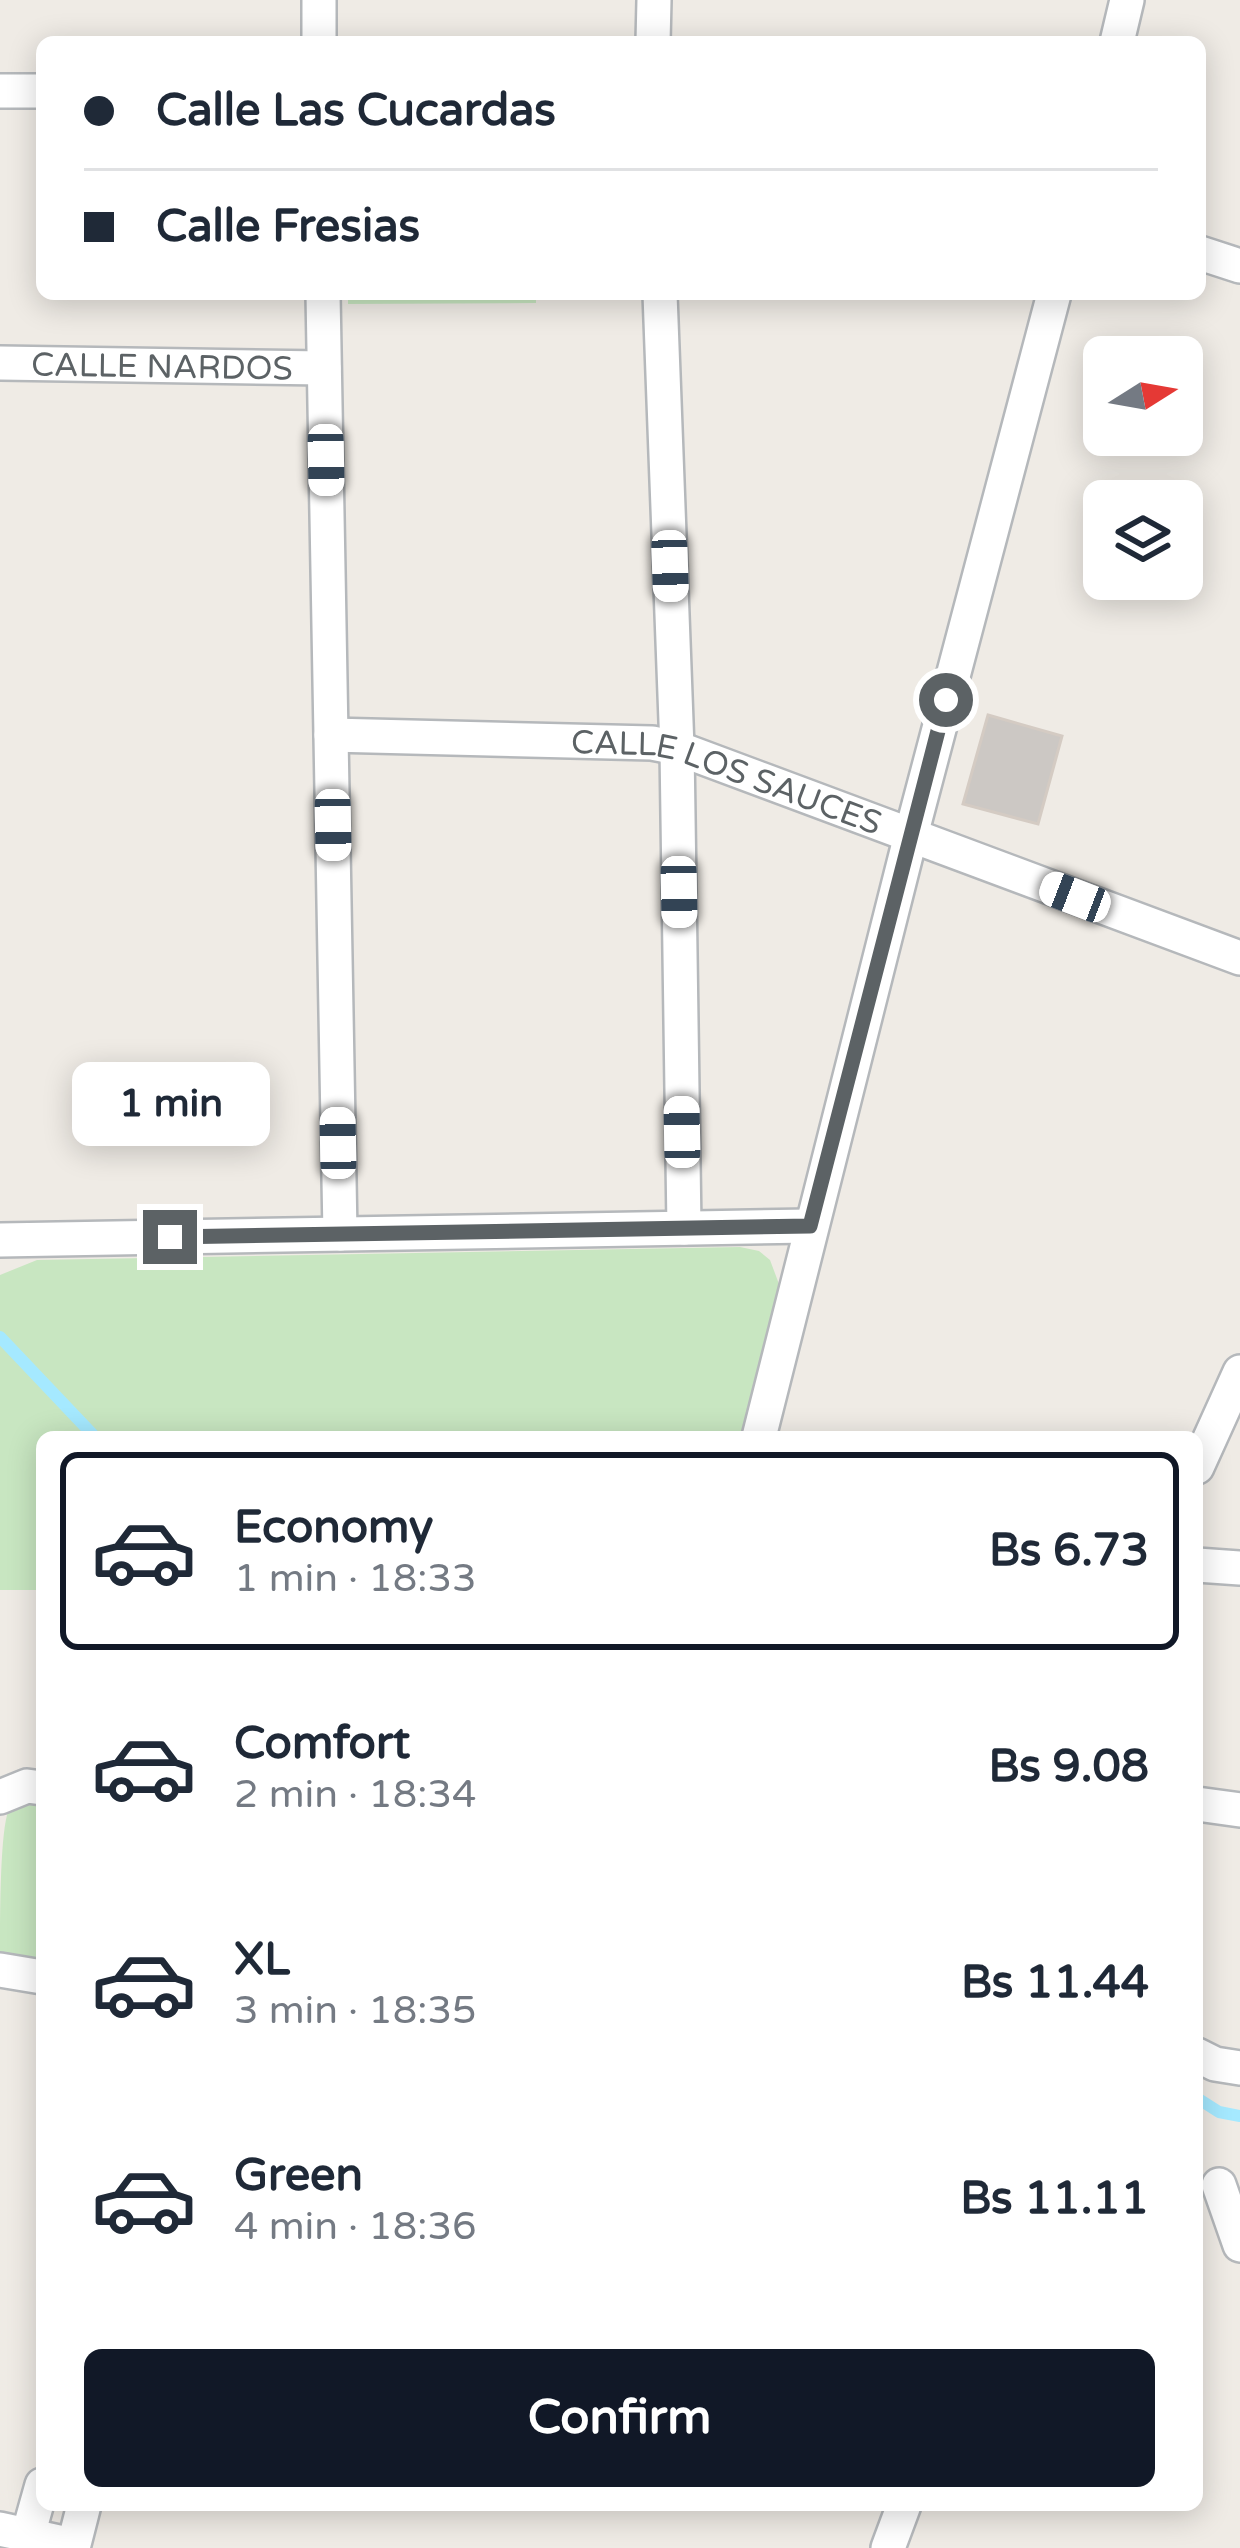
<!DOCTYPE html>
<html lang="en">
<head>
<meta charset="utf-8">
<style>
  :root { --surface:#fff; --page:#f2f2f3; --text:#1f2937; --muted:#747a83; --line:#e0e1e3; --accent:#111827 }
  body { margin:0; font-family:"Varela Round",sans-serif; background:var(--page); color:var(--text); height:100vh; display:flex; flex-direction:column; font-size:45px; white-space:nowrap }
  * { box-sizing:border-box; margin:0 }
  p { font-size:39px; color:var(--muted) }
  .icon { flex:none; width:66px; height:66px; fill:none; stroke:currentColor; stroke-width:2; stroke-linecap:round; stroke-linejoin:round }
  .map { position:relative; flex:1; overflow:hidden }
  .drawer { position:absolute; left:36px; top:1431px; width:1167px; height:1080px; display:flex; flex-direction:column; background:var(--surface); border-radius:18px; box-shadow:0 6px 30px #0003 }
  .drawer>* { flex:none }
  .hud { position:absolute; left:36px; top:36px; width:1170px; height:264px; border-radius:18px; box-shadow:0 6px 30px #0003; display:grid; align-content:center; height:264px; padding:0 48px; background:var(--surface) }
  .needle { width:78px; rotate:79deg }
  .tools { position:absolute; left:1083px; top:336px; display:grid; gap:24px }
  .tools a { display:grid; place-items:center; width:120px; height:120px; border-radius:18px; background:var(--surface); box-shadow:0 6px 30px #0003; font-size:60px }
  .end { position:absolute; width:54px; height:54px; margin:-27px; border:15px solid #5c6265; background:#fff; box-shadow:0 0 0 6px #fff }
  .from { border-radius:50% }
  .bubble { position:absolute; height:84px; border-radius:18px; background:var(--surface); box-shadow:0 6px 30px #0003; font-size:39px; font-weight:700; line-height:84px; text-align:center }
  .car { position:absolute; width:36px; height:72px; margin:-36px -18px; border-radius:15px; box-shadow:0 0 9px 3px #0007; background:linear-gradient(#fff 24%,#345 0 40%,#fff 0 76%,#345 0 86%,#fff 0) }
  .hud b { display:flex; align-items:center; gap:42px; height:114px; font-size:45px }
  .hud b+b { border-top:3px solid var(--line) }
  .hud i { width:30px; height:30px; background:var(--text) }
  ul { padding:21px 0 0; list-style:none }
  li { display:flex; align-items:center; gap:36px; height:198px; margin:0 24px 18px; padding:0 24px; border:6px solid transparent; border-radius:18px }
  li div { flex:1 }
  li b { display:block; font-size:45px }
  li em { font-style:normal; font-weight:700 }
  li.selected { border-color:var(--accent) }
  li>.icon { width:108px; height:108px; stroke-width:1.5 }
  .button { display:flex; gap:24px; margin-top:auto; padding:24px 48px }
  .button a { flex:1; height:138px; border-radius:18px; background:var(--accent); color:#fff; font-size:48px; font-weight:700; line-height:138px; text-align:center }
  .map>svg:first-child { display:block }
</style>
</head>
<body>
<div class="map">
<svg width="1240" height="2548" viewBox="0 0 1240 2548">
  <rect width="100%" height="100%" fill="#efebe5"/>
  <g fill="#c8e6c1">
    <polygon points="348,294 536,294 536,303 348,304"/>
    <polygon points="740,1247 759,1251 770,1260 782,1292 744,1437 42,1437 42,1590 0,1590 0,1275 37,1260"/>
    <path d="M42,1800V1959L0,1953C0,1920 0,1842 7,1815C14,1803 30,1802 42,1800Z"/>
  </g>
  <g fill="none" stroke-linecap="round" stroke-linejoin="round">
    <g stroke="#a5e9ff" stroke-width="12">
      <polyline points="0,1337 95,1437"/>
      <polyline points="1197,2098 1219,2112 1240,2116"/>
    </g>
  </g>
  <polygon fill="#ccc8c4" stroke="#d4cbc3" stroke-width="3" points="988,715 1062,736 1038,824 963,804"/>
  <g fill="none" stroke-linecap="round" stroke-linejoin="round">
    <g stroke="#b5b8bb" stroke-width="38">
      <g id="street">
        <polyline points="319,0 319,42"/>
        <polyline points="653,42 654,0"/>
        <polyline points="1117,42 1127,0"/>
        <polyline points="0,91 42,91"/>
        <polyline points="1200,253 1240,266"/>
        <polyline points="323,294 340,1234"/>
        <polyline points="660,294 677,748 684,1228"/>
        <path id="s1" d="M0,363L324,368"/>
        <path id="s2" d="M331,735L652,743L677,748L1240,958"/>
        <polyline points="0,1240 810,1226"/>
        <polyline points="759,1437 911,835 1054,294"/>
        <polyline points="1197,1467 1240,1372"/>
        <polyline points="1197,1565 1240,1568"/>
        <polyline points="0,1797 27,1786 42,1788"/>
        <polyline points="1197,1804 1240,1810"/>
        <polyline points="0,1970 42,1977"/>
        <polyline points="1197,2055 1215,2064 1240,2068"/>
        <polyline points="1219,2185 1240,2245"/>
        <polyline points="0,2529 73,2545"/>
        <polyline points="28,2535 42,2485"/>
        <polyline points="73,2548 84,2505"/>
        <polyline points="888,2548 904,2505"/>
      </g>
    </g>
    <use href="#street" stroke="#fff" stroke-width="33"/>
  </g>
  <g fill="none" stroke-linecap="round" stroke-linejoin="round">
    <polyline stroke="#5c6265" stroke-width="15" points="170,1237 810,1226 946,700"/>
  </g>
  <g text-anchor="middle" stroke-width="12" stroke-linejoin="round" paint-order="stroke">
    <g font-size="33" fill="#5c6265" stroke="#fff">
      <text dy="12" stroke="none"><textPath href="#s1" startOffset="162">CALLE NARDOS</textPath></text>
      <text dy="12" stroke="none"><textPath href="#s2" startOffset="402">CALLE LOS SAUCES</textPath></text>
    </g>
  </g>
</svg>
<div class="tools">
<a><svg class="needle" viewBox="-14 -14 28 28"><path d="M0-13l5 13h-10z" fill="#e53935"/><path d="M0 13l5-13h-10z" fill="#747a83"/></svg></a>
<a><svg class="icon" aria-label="layers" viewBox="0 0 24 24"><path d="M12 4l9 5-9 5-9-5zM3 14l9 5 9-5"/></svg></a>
</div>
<i class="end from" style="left:946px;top:700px"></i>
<i class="end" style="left:170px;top:1237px"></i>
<div class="bubble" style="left:72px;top:1062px;width:198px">1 min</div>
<i class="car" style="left:326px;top:460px;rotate:179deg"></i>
<i class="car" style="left:670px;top:566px;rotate:178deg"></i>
<i class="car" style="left:333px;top:825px;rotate:179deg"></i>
<i class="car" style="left:679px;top:892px;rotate:179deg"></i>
<i class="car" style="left:1075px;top:897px;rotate:291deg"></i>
<i class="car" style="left:682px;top:1132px;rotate:359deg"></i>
<i class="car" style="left:338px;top:1143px;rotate:359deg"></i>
<div class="hud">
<b><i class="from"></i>Calle Las Cucardas</b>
<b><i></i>Calle Fresias</b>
</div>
<section class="drawer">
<ul>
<li class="selected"><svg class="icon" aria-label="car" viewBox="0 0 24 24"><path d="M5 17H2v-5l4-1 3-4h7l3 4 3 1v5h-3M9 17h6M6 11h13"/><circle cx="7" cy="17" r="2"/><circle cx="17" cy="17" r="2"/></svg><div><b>Economy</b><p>1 min · 18:33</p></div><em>Bs 6.73</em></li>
<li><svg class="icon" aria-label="car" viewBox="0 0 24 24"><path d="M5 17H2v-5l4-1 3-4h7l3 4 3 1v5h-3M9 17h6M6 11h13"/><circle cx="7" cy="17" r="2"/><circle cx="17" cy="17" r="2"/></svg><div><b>Comfort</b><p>2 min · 18:34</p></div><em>Bs 9.08</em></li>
<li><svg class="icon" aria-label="car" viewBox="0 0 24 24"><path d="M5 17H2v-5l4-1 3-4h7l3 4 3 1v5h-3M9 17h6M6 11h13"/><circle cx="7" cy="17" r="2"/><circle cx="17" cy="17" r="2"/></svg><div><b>XL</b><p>3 min · 18:35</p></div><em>Bs 11.44</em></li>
<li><svg class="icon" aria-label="car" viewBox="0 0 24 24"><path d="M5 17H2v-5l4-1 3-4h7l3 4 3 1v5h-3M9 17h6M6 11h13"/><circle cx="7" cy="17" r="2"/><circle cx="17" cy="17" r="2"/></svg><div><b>Green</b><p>4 min · 18:36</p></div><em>Bs 11.11</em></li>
</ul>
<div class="button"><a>Confirm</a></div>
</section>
</div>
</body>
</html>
